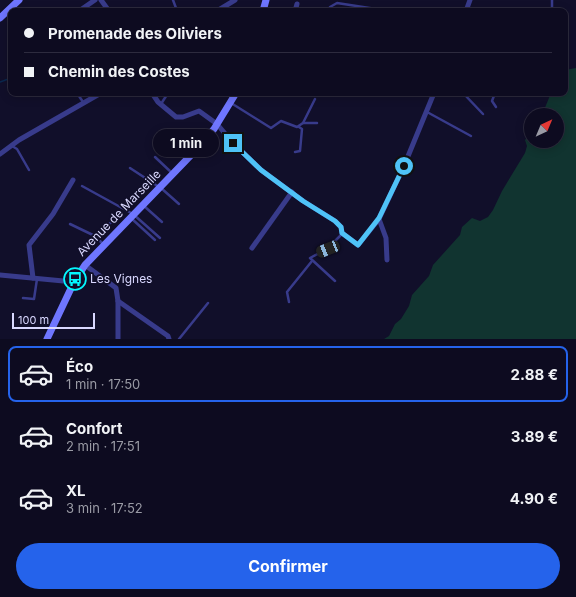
<!DOCTYPE html>
<html lang="fr">
<head>
<meta charset="utf-8">
<style>
  :root { --surface:#0d0b20; --page:#1b192d; --text:#f1f3f6; --muted:#9a9ba5; --line:#2d2b3e; --accent:#2563eb }
  body { margin:0; font-family:Inter,sans-serif; background:var(--page); color:var(--text); height:100vh; display:flex; flex-direction:column; font-size:15px; white-space:nowrap }
  * { box-sizing:border-box; margin:0 }
  p { font-size:13px; color:var(--muted) }
  .icon { flex:none; width:22px; height:22px; fill:none; stroke:currentColor; stroke-width:2; stroke-linecap:round; stroke-linejoin:round }
  .map { position:relative; height:339px; overflow:hidden }
  .panel { display:flex; flex-direction:column; background:var(--surface); flex:1 }
  .panel>* { flex:none }
  .banner { position:absolute; left:8px; top:8px; width:560px; height:88px; border-radius:8px; box-shadow:0 2px 10px #0003,0 0 0 1px var(--line); display:grid; align-content:center; height:88px; padding:0 16px; background:var(--surface) }
  .needle { width:26px; rotate:44deg }
  .controls { position:absolute; left:524px; top:108px; display:grid; gap:8px }
  .controls a { display:grid; place-items:center; width:40px; height:40px; border-radius:50%; background:var(--surface); box-shadow:0 2px 10px #0003,0 0 0 1px var(--line); font-size:20px }
  .scale { position:absolute; left:12px; bottom:10px; width:83px; box-sizing:border-box; padding-left:4px; border:2px solid #d9d8ff; border-top:0; font-size:11px; line-height:14px; white-space:nowrap; color:#d9d8ff; -webkit-text-stroke:3px #110f2a; paint-order:stroke }
  .end { position:absolute; width:18px; height:18px; margin:-9px; border:5px solid #4fc3f7; background:#111; box-shadow:0 0 0 2px #111 }
  .from { border-radius:50% }
  .bubble { position:absolute; height:28px; border-radius:14px; background:var(--surface); box-shadow:0 2px 10px #0003,0 0 0 1px var(--line); font-size:13px; font-weight:700; line-height:28px; text-align:center }
  .car { position:absolute; width:12px; height:24px; margin:-12px -6px; border-radius:5px; box-shadow:0 0 3px 1px #0007; background:linear-gradient(#222 24%,#8ab4d8 0 40%,#222 0 76%,#8ab4d8 0 86%,#222 0) }
  .banner b { display:flex; align-items:center; gap:14px; height:38px; font-size:15px }
  .banner b+b { border-top:1px solid var(--line) }
  .banner i { width:10px; height:10px; background:var(--text) }
  ul { padding:7px 0 0; list-style:none }
  li { display:flex; align-items:center; gap:12px; height:56px; margin:0 8px 6px; padding:0 8px; border:2px solid transparent; border-radius:8px }
  li div { flex:1 }
  li b { display:block; font-size:15px }
  li em { font-style:normal; font-weight:700 }
  li.current { border-color:var(--accent) }
  li>.icon { width:36px; height:36px; stroke-width:1.5 }
  .primary-button { display:flex; gap:8px; margin-top:auto; padding:8px 16px }
  .primary-button a { flex:1; height:46px; border-radius:24px; background:var(--accent); color:#fff; font-size:16px; font-weight:700; line-height:46px; text-align:center }
  .map>svg:first-child { display:block }
</style>
</head>
<body>
<div class="map">
<svg width="576" height="339" viewBox="0 0 576 339">
  <rect width="100%" height="100%" fill="#110f2a"/>
  <polygon fill="#113430" points="576,68 576,339 384,339 389,336 395,324 401,319 409,306 412,295 429,276 433,265 460,235 462,227 472,218 480,221 488,217 493,210 502,191 525,153 527,146 525,140 531,132 531,141 557,141 557,115 542,115 551,93 565,93 565,70"/>
  <g fill="none" stroke-linecap="round" stroke-linejoin="round">
    <polyline stroke="#0a284e" stroke-width="1.5" points="0,82 11,78"/>
    <g stroke="#383b8b" stroke-width="2.5">
      <polyline points="173,0 176,8"/>
      <polyline points="328,11 330,7 337,3 389,11"/>
      <polyline points="552,11 552,0"/>
      <polyline points="77,93 83,102"/>
      <polyline points="463,93 483,114"/>
      <polyline points="495,93 492,101 496,107"/>
      <polyline points="231,103 271,128 281,121 297,127 303,123 315,99"/>
      <polyline points="161,104 168,93"/>
      <polyline points="427,112 471,136"/>
      <polyline points="303,123 317,123"/>
      <polyline points="12,146 17,149 29,170"/>
      <polyline points="295,152 300,151 302,129 299,127"/>
      <polyline points="155,157 172,173"/>
      <polyline points="130,168 159,187"/>
      <polyline points="82,186 133,214 160,238"/>
      <polyline points="161,188 179,204"/>
      <polyline points="144,206 162,222"/>
      <polyline points="132,219 155,240"/>
      <polyline points="70,224 95,236 103,244"/>
      <polyline points="95,236 121,214"/>
      <polyline points="335,281 310,258 327,249 342,234"/>
      <polyline points="23,298 34,299 37,279"/>
      <polyline points="289,302 287,292 312,261"/>
      <polyline points="179,339 208,303"/>
    </g>
    <g stroke="#383b8b" stroke-width="5">
      <polyline points="101,0 109,11"/>
      <polyline points="79,11 95,0"/>
      <polyline points="217,11 235,0"/>
      <polyline points="295,11 297,4"/>
      <polyline points="466,11 470,0"/>
      <polyline points="152,93 158,102 176,117 183,117 199,111 217,124 233,143 261,170 303,201 335,221 341,227 342,233 358,245 379,219 386,238 387,260"/>
      <polyline points="0,154 19,140 101,93"/>
      <polyline points="379,219 404,166 434,93"/>
      <polyline points="252,248 292,192"/>
      <polyline points="85,265 116,288 118,301 118,339"/>
      <polyline points="0,275 74,282"/>
      <polyline points="33,278 29,245 53,214 73,180"/>
      <polyline points="118,301 168,336 169,339"/>
    </g>
    <g stroke="#6f76ff" stroke-width="7">
      <polyline points="263,11 266,0"/>
      <polyline points="0,18 19,0"/>
      <polyline points="47,339 74,282 85,265 193,153 214,129 236,93"/>
    </g>
  </g>
  <g fill="none" stroke-linecap="round" stroke-linejoin="round">
    <polyline stroke="#4fc3f7" stroke-width="5" points="233,143 261,170 303,201 335,221 341,227 342,233 358,245 379,218 404,166"/>
  </g>
  <defs>
    <g id="bus-ring" transform="scale(1.15)"><circle r="9.5" fill="#110f2a" stroke="#04f9ff" stroke-width="1.5"/><path d="M-5-6H5V4H4V6H2V4H-2V6H-4V4H-5ZM-3.5-4V0h7V-4ZM-3.5 1.2v1.5H-2V1.2ZM2 1.2v1.5H3.5V1.2Z" fill="#04f9ff"/></g>
  </defs>
  <g fill-rule="evenodd">
    <use href="#bus-ring" x="75" y="279"/>
  </g>
  <g text-anchor="middle" stroke-width="3.5" stroke-linejoin="round" paint-order="stroke">
    <g font-size="12" fill="#d9d8ff" stroke="#110f2a">
      <text transform="translate(119 213) rotate(-46)" y="4">Avenue de Marseille</text>
    </g>
    <g font-size="12" fill="#d9d8ff" stroke="#110f2a" text-anchor="start">
      <text x="90" y="283">Les Vignes</text>
    </g>
  </g>
</svg>
<div class="controls">
<a><svg class="needle" viewBox="-14 -14 28 28"><path d="M0-13l5 13h-10z" fill="#e53935"/><path d="M0 13l5-13h-10z" fill="#9a9ba5"/></svg></a>
</div>
<div class="scale">100 m</div>
<i class="end from" style="left:404px;top:166px"></i>
<i class="end" style="left:233px;top:143px"></i>
<div class="bubble" style="left:153px;top:129px;width:66px">1 min</div>
<i class="car" style="left:328px;top:249px;rotate:248deg"></i>
<div class="banner">
<b><i class="from"></i>Promenade des Oliviers</b>
<b><i></i>Chemin des Costes</b>
</div>
</div>
<section class="panel">
<ul>
<li class="current"><svg class="icon" aria-label="car" viewBox="0 0 24 24"><path d="M5 17H2v-5l4-1 3-4h7l3 4 3 1v5h-3M9 17h6M6 11h13"/><circle cx="7" cy="17" r="2"/><circle cx="17" cy="17" r="2"/></svg><div><b>Éco</b><p>1 min · 17:50</p></div><em>2.88 €</em></li>
<li><svg class="icon" aria-label="car" viewBox="0 0 24 24"><path d="M5 17H2v-5l4-1 3-4h7l3 4 3 1v5h-3M9 17h6M6 11h13"/><circle cx="7" cy="17" r="2"/><circle cx="17" cy="17" r="2"/></svg><div><b>Confort</b><p>2 min · 17:51</p></div><em>3.89 €</em></li>
<li><svg class="icon" aria-label="car" viewBox="0 0 24 24"><path d="M5 17H2v-5l4-1 3-4h7l3 4 3 1v5h-3M9 17h6M6 11h13"/><circle cx="7" cy="17" r="2"/><circle cx="17" cy="17" r="2"/></svg><div><b>XL</b><p>3 min · 17:52</p></div><em>4.90 €</em></li>
</ul>
<div class="primary-button"><a>Confirmer</a></div>
</section>
</body>
</html>
